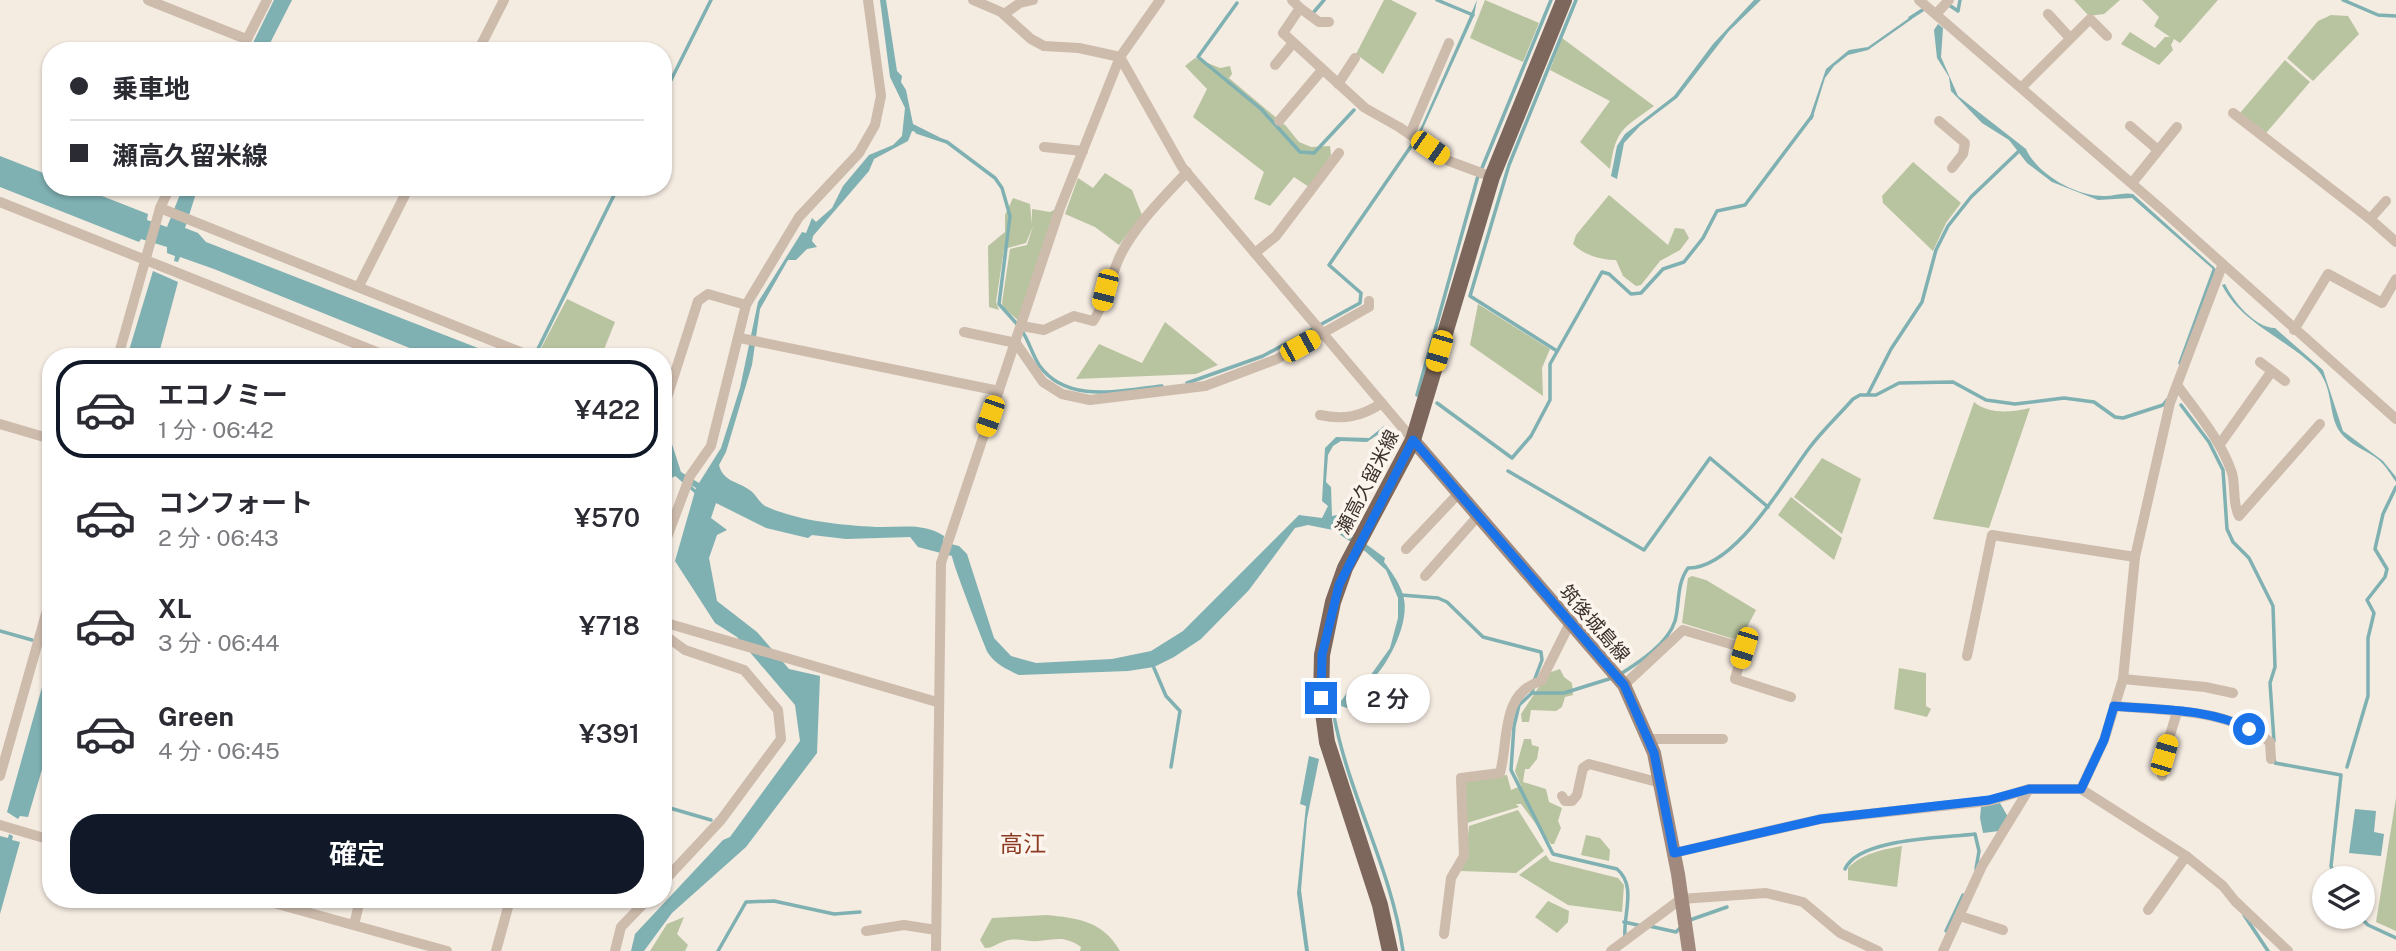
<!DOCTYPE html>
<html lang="ja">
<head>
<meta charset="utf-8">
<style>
  :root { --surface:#fff; --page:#f2f2f3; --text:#2b2b33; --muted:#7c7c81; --line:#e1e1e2; --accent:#111827 }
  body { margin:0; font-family:"Public Sans","Noto Sans JP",sans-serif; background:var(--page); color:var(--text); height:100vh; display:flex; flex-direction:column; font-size:26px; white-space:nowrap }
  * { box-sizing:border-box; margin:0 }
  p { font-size:23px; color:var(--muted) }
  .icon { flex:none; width:38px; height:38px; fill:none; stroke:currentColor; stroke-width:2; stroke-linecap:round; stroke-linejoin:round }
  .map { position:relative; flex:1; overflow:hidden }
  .panel { position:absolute; left:42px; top:348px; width:630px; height:560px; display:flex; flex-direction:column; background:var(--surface); border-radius:28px; box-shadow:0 2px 5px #0004 }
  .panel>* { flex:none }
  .hud { position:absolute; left:42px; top:42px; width:630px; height:154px; border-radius:28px; box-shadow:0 2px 5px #0004; display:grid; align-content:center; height:154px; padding:0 28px; background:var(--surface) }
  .tools { position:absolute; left:2312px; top:866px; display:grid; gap:14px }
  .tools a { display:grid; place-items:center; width:63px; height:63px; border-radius:50%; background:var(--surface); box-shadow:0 2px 5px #0004; font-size:35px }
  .end { position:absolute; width:32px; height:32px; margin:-16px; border:9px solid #1a73e8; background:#fff; box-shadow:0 0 0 4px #fff }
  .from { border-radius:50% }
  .bubble { position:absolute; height:49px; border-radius:24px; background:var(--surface); box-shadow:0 2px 5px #0004; font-size:23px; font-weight:600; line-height:49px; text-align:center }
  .car { position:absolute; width:21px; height:42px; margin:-21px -10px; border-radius:9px; box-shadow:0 0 5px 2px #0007; background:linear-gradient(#f5c518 24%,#345 0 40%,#f5c518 0 76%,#345 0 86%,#f5c518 0) }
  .hud b { display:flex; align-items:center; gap:24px; height:66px; font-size:26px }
  .hud b+b { border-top:2px solid var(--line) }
  .hud i { width:18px; height:18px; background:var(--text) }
  ul { padding:12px 0 0; list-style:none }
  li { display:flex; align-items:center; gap:21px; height:98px; margin:0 14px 10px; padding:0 14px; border:4px solid transparent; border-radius:28px }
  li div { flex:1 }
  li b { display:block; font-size:26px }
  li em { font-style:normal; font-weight:600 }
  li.current { border-color:var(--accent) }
  li>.icon { width:63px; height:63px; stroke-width:1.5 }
  .cta { display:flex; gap:14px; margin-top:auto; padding:14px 28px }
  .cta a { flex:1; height:80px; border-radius:28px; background:var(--accent); color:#fff; font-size:28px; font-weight:600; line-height:80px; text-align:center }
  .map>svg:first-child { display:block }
</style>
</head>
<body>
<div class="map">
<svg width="2396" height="951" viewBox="0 0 2396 951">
  <rect width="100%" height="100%" fill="#f4ebe1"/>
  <g fill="#b8c4a0">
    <polygon points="1384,0 1391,0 1417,13 1383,74 1356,54"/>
    <polygon points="1485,0 1539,23 1523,62 1470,38"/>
    <polygon points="2074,0 2120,0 2104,14 2089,16"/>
    <polygon points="2142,0 2218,0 2180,43 2174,39 2171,45 2173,50 2159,65 2121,44 2130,32 2155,48 2165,37 2170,37 2154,26 2159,17"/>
    <polygon points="2331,15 2348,16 2359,34 2313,81 2287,58 2318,21"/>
    <path d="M1562,38L1654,106C1622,129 1616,129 1610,169L1580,142L1610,101L1550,70Z"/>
    <polygon points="1195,58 1220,68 1230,66 1232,74 1229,78 1286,126 1299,142 1311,147 1330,146 1331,155 1309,187 1294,177 1270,206 1254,199 1264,172 1193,117 1207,89 1185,66"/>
    <polygon points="2285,60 2310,82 2266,133 2240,113"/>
    <polygon points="1913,162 1961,203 1946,223 1933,251 1883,203 1882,196"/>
    <polygon points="1105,173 1132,190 1142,215 1119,245 1095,227 1065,214 1078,178 1093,188"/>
    <path d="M1609,195L1668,245L1675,228L1684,229L1689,238L1680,250L1660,261L1641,285L1636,286L1623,276L1616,260C1602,260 1583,255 1573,244L1576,235Z"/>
    <polygon points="1013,198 1030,204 1032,224 1032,209 1050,212 1056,209 1020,322 1004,308 1002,303 1010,249 1027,245 1033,226 1026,243 1004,249 996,302 999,310 989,307 988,246 1005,232 1005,215"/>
    <polygon points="567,299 615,322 601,357 548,357 539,352"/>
    <polygon points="1478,304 1550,349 1542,368 1543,396 1470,345"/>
    <polygon points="1165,322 1218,365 1196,374 1076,379 1099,344 1142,363"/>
    <path d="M1974,402C1989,415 2013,412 2030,408L1989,528L1933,519Z"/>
    <polygon points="1822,458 1861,479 1842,534 1794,497"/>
    <polygon points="1791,497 1842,538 1834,560 1778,515"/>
    <polygon points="1692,576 1706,580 1756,610 1740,641 1682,623 1688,578"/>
    <polygon points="1899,668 1926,673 1926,706 1931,709 1927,717 1894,709"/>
    <polygon points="1560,669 1564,677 1572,683 1573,695 1565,697 1562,707 1556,711 1531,710 1529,722 1522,722 1521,714 1548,673"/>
    <polygon points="1524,739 1531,739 1532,745 1539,747 1537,759 1529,769 1525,769 1523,782 1546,789 1549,802 1562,808 1558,821 1561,828 1554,844 1551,844 1521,804 1516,804 1519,807 1467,823 1463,781 1507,775 1511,790 1521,786 1515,771"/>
    <polygon points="2396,798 2396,931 2376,922"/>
    <polygon points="1518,810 1544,851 1516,873 1460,871 1466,858 1469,826"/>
    <polygon points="1586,835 1600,838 1610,850 1609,861 1581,855"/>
    <path d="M1902,846L1897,887L1848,880V868C1863,853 1882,850 1902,846Z"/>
    <polygon points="1546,855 1550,861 1618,878 1624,885 1622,912 1568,905 1519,875"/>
    <polygon points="1548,901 1569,911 1568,922 1557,933 1535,917"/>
    <path d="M1046,915C1078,918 1103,921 1120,951H1080L1081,947C1065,936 1057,939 1039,941C1028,942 1016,937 1005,941C997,943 994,948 985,948L980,940L992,918Z"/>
    <polygon points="684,917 677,934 688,945 685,951 650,951 667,924"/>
  </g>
  <g fill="#7fb0b2">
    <polygon points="274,0 292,0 266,51 249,51"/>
    <path d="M880,0H886L897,71L902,76L901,82L906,90L913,124L941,138L912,131L908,141L874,159L869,171L813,236L812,241L817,247L807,249L796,260H788L760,309L752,365L726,452L719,465C723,482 738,481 751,491C756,495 759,502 765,506C798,521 840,525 876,527C900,528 922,522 944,536L943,542L959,546L967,554L994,638L1011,656L1036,663L1112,659L1151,651L1183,631L1299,515L1322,518L1328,506L1322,501L1325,448L1336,437L1369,438L1384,426L1386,429L1367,442L1341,441L1333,446L1328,455L1326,482L1331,487L1332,516L1337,515L1351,533L1385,558L1384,562C1391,571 1400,584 1403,595C1411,620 1390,662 1372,680C1362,690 1355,696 1347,708L1338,705L1353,685L1370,676L1390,648L1398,618V598L1386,570L1366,552L1333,530L1308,525L1295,528L1249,590L1201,639L1174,657L1154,667L1128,671L1019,675C1008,670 995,664 988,653C984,645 952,562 952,556L918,547L910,537L846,539L812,535L808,538L766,528L716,503L711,518L727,530L717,535L709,558L717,601L757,632L789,669L820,676L817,753L746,847L672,913L644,951H631L635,934L723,840L730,837L800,741L795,705L737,637L715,623L675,561L696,488L675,476L663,483V430L668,432L681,472L699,483L721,448L740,388L758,302L802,232L806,233L812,218L816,222L832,208L843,186L869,155L893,145L902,136L905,108L890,77Z"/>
    <polygon points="1477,0 1474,16 1420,135 1418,134"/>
    <polygon points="1754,0 1761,0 1729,31 1677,98 1640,126 1624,143 1617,179 1611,176 1617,146 1625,134 1674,96 1713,44"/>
    <polygon points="1912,16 1912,19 1868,50 1848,55 1834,66 1825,78 1812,120 1809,119 1826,69 1849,50 1868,47"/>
    <path d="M1938,24L1943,28L1941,57L1958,96L2026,149C2037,174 2076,197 2105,196C2114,196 2123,192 2133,194L2215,268L2214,270L2132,198L2098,200L2052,182L2027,163L2009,140L1982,123L1951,91L1949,77L1937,58L1934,30Z"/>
    <polygon points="0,156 51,176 51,187 79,187 148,214 147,220 167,227 183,187 198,187 185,228 198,233 206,242 501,357 432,357 214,269 180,257 178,262 174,261 175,256 167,253 167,247 141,239 139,242 0,187"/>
    <polygon points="153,271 178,282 158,357 127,357"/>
    <path d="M2225,284C2233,301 2255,328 2275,328L2323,370L2343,431L2383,461L2396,477V482C2391,475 2386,466 2379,460C2367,450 2349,445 2340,432C2327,414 2335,387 2315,367C2285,338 2241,323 2222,285Z"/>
    <polygon points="51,655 51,739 28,817 20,816 18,819 7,812"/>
    <polygon points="1309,756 1319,759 1307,819 1301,890 1309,951 1305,951 1297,893 1306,806 1300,804"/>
    <polygon points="2000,803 2008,817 1999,831 1983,833 1980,818 1981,807"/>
    <polygon points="2355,809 2376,811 2374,832 2384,834 2381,856 2349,853"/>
    <polygon points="9,834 13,836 12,840 20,842 0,914 0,836 8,838"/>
  </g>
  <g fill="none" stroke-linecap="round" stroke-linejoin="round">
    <g stroke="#7fb0b2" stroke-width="3.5">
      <polyline points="1437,0 1473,15"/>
      <polyline points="2343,0 2378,15 2396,16"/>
      <polyline points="1237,3 1198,57 1261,109 1300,152 1314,153 1354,110"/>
      <polyline points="1949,5 1958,11 1960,0"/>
      <polyline points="1313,13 1324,0"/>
      <polyline points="1910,18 1924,9"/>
      <polyline points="663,96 711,0"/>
      <polyline points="917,132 947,142 995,178 1002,188 1010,216 999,304 1017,324"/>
      <polyline points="1482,168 1551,0"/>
      <path d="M1022,331C1029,341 1032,354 1039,365C1067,405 1122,390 1162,386"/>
      <polyline points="1557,351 1470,296 1509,165 1576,0"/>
      <polyline points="535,355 618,187"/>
      <polyline points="2180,363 2214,270"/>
      <polyline points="1187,383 1263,356 1360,303 1361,293 1329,265 1416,139"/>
      <polyline points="1868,394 1891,349 1922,302 1936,250 1948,226 1971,197 2019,151"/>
      <polyline points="1417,395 1478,176"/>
      <polyline points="1437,403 1512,458 1531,436 1550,400 1550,364 1602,272 1609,274 1631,294 1641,293 1663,269 1684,262 1703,238 1717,211 1745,205 1812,116"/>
      <polyline points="2181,405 2209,442 2223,470 2227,529 2233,542 2249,558 2273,606 2275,667 2270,683 2274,741"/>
      <polyline points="1508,471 1644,550 1710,458 1768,507"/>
      <polyline points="678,476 698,494"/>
      <polyline points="1401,595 1438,598 1447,602 1483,637 1541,652 1542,660 1534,681"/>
      <polyline points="0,631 32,640"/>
      <polyline points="1154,668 1166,696 1180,711 1171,767"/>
      <path d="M1619,675C1638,663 1668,644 1675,621C1680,603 1676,585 1688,568C1735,569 1784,481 1810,447C1823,430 1839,415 1853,399L1860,395H1876L1899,383L1953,382L1986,400L2015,404L2064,398L2094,402L2115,417L2123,418L2163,405L2167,400"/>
      <polyline points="1533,689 1532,693 1564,693 1612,678"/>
      <path d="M1532,693L1519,705L1514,726L1511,770L1553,854L1617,869C1637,886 1623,914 1625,937"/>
      <path d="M1334,716C1349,796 1392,870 1403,951"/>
      <polyline points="2274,759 2275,763 2341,775 2331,866 2335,878"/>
      <polyline points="2347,767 2368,696 2368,638 2374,613 2367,600 2385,577 2387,569 2375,549 2383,514 2396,487"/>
      <polyline points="663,806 711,820"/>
      <path d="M1845,869C1858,838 1944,838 1975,834L1979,851L1976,869"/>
      <polyline points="2244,915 2268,951"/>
      <polyline points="2360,917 2368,925 2396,938"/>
      <polyline points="1690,920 1727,907"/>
      <polyline points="1624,922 1642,926"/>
      <polyline points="1649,926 1676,932 1681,927"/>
      <polyline points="1946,931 1963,895"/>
      <polyline points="718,951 746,902 774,901 834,914 860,912"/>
    </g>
    <g stroke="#cdbbac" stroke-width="10">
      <polyline points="148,0 246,39"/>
      <polyline points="973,0 1001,12 1031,39 1044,46 1079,48 1120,57 1182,167 1413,440"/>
      <polyline points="1292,0 1300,8 1283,33 1365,108 1399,127 1449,161 1492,177"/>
      <polyline points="1919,0 2160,208 2396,419"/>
      <polyline points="1300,8 1319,22 1329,22"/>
      <polyline points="1937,13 1949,0"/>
      <polyline points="1004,14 1020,3 1033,0"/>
      <polyline points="2048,14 2070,38"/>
      <polyline points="241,51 267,0"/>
      <polyline points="478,51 504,0"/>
      <polyline points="1275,65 1293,43"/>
      <polyline points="1338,84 1355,58"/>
      <polyline points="2022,87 2090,19 2107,36"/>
      <polyline points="2233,113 2370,219 2396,242"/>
      <polyline points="1279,121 1322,70"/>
      <polyline points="1939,121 1965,143 1963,154 1952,168"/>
      <polyline points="2130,126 2158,150"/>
      <polyline points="1410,134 1449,43"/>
      <polyline points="1044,147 1083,151"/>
      <polyline points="2132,183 2177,127"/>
      <polyline points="0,202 389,357"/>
      <polyline points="160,208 533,357"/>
      <polyline points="2370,219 2386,201"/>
      <polyline points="1255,253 1276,236 1339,153"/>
      <polyline points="359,286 409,187"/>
      <path d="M1022,326L1044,330L1074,316L1093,321C1103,309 1112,272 1121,254C1137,223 1163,198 1187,172"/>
      <polyline points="2294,330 2328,274 2382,303 2396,279"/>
      <polyline points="964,332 1016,343 1043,382 1062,394 1090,400 1205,386 1277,359 1369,307 1369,301"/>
      <polyline points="740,338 999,391"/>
      <polyline points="118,357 160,208 170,187"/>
      <polyline points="2260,362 2285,381"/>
      <path d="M2177,385C2197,413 2221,440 2232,473C2236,488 2232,502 2239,516L2320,424"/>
      <polyline points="663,410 698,301 708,294 746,305"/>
      <path d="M1320,415C1343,420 1361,417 1382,403"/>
      <polyline points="0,424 51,439"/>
      <polyline points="2220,444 2272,371"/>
      <polyline points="663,548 690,476 711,446 746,305 799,217 859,153 875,125 881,96 868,0"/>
      <polyline points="1406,549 1458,494"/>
      <polyline points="1425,576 1478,516"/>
      <polyline points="663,622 937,702"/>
      <polyline points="663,634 685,650 744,670 778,710 781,739 721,820 663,882"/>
      <polyline points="1967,656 1992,535 2135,557"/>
      <polyline points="2123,679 2205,687 2233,693"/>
      <polyline points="1624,685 1683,630 1744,648 1735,679 1791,697"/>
      <path d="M2114,706C2167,711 2227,708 2270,742L2271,759"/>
      <polyline points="1649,739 1723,739"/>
      <polyline points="0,776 51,596"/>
      <polyline points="2162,776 2167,756 2164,755 2177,712"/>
      <polyline points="2081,789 2104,740 2123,679 2135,557 2170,403 2222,266"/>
      <polyline points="1562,796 1565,801 1572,801 1577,795 1583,768 1589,764 1661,783"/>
      <polyline points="0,825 51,840"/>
      <polyline points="1674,853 1821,819 1989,801 2029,789 2081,789 2186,856 2223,886 2235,901 2288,951"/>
      <polyline points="263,900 447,951"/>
      <polyline points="2148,910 2186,856"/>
      <polyline points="1960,916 2003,930"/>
      <polyline points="354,925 360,900"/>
      <polyline points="866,931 904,925 936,930"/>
      <path d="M1444,934L1451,878L1464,856L1461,778L1500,773C1509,741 1500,693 1541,681L1570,623"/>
      <polyline points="496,951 510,900"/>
      <polyline points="615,951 621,927 647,900"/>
      <polyline points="936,951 941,563 1060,208 1120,57 1160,0"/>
      <polyline points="1611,951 1681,899 1766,893 1803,902 1840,933 1878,951"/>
      <polyline points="1943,951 1982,866 2029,789"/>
    </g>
    <polyline stroke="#a18a7d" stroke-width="14" points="1413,440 1624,685 1654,753 1678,874 1689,951"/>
    <polyline stroke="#7d675c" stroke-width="16" points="1390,951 1380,905 1327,742 1321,698 1322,655 1333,602 1345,568 1413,440 1492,177 1564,0"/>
  </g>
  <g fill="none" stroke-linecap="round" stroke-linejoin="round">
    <path stroke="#1a73e8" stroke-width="9" d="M1321,698L1322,655L1339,585L1413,440L1624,685L1654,753L1674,853L1821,819L1989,800L2029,789H2081L2104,740L2114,706C2158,710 2209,708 2249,729"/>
  </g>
  <g text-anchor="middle" stroke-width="7" stroke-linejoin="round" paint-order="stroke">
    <g font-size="19" fill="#3b302b" stroke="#fbf5ee">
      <text transform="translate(1367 482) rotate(-63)" y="7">瀬高久留米線</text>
      <text transform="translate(1595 623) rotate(49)" y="7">筑後城島線</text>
    </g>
    <g font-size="23" fill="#8c3b22" stroke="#fbf5ee">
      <text x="1023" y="852">高江</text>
    </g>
  </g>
</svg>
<div class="tools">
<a><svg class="icon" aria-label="layers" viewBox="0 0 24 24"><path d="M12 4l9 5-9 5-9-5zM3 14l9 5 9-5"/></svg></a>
</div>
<i class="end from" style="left:2249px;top:729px"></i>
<i class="end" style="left:1321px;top:698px"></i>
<div class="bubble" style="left:1346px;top:674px;width:84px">2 分</div>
<i class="car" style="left:1430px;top:148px;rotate:125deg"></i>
<i class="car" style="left:1105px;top:290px;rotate:194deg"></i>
<i class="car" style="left:1300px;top:346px;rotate:61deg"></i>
<i class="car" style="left:1439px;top:351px;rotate:196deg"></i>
<i class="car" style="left:990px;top:416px;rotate:199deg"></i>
<i class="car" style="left:1744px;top:648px;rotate:197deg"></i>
<i class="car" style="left:2164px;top:755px;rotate:16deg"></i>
<div class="hud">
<b><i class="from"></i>乗車地</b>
<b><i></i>瀬高久留米線</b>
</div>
<section class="panel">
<ul>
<li class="current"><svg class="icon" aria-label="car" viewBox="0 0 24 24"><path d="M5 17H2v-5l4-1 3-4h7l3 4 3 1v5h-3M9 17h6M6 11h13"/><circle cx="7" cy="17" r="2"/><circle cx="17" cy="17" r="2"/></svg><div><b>エコノミー</b><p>1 分 · 06:42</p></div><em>¥422</em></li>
<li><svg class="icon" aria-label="car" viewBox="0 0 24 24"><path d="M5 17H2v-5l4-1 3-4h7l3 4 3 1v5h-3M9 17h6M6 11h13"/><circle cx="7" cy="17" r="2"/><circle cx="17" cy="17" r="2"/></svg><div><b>コンフォート</b><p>2 分 · 06:43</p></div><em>¥570</em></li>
<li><svg class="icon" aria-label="car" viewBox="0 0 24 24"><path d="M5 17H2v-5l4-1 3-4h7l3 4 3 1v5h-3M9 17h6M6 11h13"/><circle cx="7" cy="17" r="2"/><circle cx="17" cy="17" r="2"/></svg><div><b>XL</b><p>3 分 · 06:44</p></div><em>¥718</em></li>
<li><svg class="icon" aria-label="car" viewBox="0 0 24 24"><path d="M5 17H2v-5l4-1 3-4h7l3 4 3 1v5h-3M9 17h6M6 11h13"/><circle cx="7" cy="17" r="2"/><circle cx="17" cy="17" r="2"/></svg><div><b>Green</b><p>4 分 · 06:45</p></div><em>¥391</em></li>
</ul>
<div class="cta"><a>確定</a></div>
</section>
</div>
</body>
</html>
